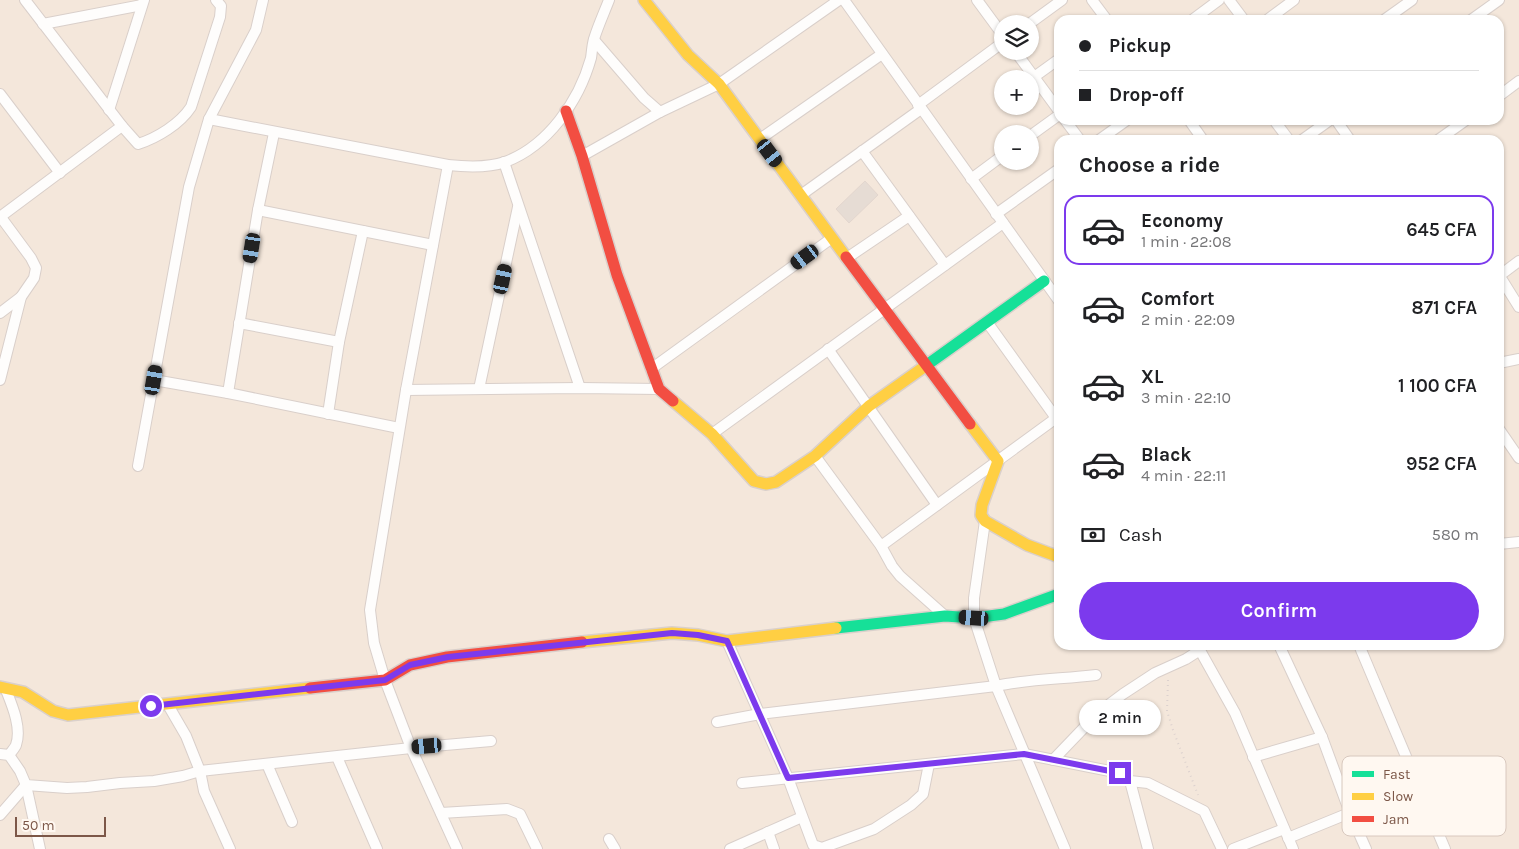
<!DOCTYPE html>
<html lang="en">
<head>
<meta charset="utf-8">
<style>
  :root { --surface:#fff; --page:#f6f6f6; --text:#202124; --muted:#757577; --line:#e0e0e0; --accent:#7c3aed }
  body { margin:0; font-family:Karla,sans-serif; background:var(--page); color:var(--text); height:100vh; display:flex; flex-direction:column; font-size:19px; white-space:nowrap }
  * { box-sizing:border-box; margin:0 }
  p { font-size:16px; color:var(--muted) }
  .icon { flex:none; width:28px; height:28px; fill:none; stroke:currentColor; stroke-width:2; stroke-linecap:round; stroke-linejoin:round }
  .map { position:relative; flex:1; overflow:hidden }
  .sheet { position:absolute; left:1054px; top:135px; width:450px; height:515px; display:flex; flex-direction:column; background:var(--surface); border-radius:15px; box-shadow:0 1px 4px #0004 }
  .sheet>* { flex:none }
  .top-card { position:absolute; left:1054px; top:15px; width:450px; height:110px; border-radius:15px; box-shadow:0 1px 4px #0004; display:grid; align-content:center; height:110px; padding:0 25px; background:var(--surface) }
  .buttons { position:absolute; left:994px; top:15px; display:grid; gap:10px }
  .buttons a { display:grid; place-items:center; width:45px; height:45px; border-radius:50%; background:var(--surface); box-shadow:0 1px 4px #0004; font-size:25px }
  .scale { position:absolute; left:15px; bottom:12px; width:91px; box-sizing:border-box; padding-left:5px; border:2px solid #7c5748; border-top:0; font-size:14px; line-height:18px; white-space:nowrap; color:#7c5748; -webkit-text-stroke:4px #fff8f1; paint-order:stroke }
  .end { position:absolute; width:22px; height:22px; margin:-11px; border:6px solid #7c3aed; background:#fff; box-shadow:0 0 0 2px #fff }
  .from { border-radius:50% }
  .bubble { position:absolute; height:35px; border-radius:18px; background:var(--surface); box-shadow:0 1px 4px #0004; font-size:16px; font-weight:600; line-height:35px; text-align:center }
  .car { position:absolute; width:15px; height:30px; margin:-15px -8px; border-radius:6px; box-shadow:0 0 4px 1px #0007; background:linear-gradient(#222 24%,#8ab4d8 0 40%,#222 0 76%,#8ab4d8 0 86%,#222 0) }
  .top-card b { display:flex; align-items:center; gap:18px; height:48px; font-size:19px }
  .top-card b+b { border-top:1px solid var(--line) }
  .top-card i { width:12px; height:12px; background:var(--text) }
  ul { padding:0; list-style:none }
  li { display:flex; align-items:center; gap:15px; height:70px; margin:0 10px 8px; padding:0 15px; border:2px solid transparent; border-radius:15px }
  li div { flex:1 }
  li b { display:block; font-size:19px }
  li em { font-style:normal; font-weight:600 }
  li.current { border-color:var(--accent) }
  li>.icon { width:45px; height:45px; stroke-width:1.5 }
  h2 { padding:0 25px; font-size:22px; line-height:60px }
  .pay { display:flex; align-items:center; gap:12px; height:55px; padding:0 25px; font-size:19px }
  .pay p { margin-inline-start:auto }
  .action { display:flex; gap:10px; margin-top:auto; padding:10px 25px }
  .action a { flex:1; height:58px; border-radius:30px; background:var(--accent); color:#fff; font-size:20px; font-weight:600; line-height:58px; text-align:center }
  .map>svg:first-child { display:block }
</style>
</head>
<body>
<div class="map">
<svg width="1519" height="849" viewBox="0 0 1519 849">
  <rect width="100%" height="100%" fill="#f9f3ed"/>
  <path fill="#f4e7db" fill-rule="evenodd" d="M0,0H1519V849H0ZM1059,20H1499V120H1059ZM1002,24H1030V51H1002ZM1002,79H1030V106H1002ZM1002,134H1030V161H1002ZM1059,140H1499V645H1059Z"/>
  <polygon fill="#e6dcd4" stroke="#e3d6ce" points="865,181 878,195 849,223 836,209"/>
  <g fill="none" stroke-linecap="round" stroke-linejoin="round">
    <g stroke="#d9cfca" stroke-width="12">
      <g id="street">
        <polyline points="844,0 1059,301"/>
        <polyline points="977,0 1002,34"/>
        <polyline points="1092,0 1107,20"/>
        <polyline points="1229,0 1244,20"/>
        <polyline points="1192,20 1219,0"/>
        <polyline points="1267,20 1294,0"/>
        <polyline points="1384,20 1412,0"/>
        <polyline points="1471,20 1499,0"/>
        <polyline points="43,24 142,5"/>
        <polyline points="1029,24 1062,0"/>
        <polyline points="594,40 644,98 660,112 719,84 839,0"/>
        <polyline points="1015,51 1059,111"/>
        <polyline points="1034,77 1059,59"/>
        <polyline points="0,94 60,173"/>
        <polyline points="1499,96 1519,81"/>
        <polyline points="918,105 1002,43"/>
        <polyline points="109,110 144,0"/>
        <path d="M209,119L448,165C467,167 488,168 505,162C548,146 579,101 591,58C592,52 592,46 594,39C598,26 604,13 609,0"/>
        <polyline points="1065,120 1080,140"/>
        <polyline points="1189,120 1203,140"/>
        <polyline points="1274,120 1289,140"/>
        <polyline points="1336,120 1350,140"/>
        <path d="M122,126L138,144C157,138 180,124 191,107L220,17L221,6L216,0"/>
        <polyline points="1030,136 1059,115"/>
        <polyline points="760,139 882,54"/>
        <polyline points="1099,140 1127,120"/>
        <polyline points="1302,140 1330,120"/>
        <polyline points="1438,140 1466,120"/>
        <polyline points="862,151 945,265"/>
        <polyline points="582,156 660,112"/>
        <polyline points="504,162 580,388"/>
        <polyline points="448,165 406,390 370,610 374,643 385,680 411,748 457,849"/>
        <polyline points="971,179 1002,156"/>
        <polyline points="801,195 921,109"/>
        <polyline points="258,210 433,245"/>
        <polyline points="996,214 1059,169"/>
        <polyline points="0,216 31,258 36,268 34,278 21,297 0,380"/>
        <polyline points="0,217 122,126 25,0"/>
        <polyline points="847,258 909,216"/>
        <polyline points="1499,275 1519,307"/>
        <polyline points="1499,276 1519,261"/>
        <polyline points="0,313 21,297"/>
        <polyline points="987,322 1056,418"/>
        <polyline points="239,323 339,342"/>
        <polyline points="828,349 937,505"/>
        <polyline points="1499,363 1519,359"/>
        <polyline points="651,369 832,238"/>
        <polyline points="154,380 228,393 399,428"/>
        <polyline points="479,389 518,207"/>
        <polyline points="406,390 580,388 659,389"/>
        <polyline points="228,393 258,210 274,133"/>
        <polyline points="328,414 339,342 363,231"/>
        <polyline points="1499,429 1519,458"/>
        <polyline points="712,434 1003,223"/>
        <polyline points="815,456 881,546 892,566 900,576 945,616"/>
        <polyline points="138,466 189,187 209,119 256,30 263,0"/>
        <polyline points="985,521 974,598 974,618 996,686 1065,849"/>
        <polyline points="1499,544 1519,542"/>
        <polyline points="881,546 1059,416"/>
        <polyline points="727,641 788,778 813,845 822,848 874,829 911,805 923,794 929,764"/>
        <polyline points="1197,645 1235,713 1293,849"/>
        <polyline points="1279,645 1322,737 1350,813 1366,849"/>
        <polyline points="1359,645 1445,849"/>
        <path d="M6,690C12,705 22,728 16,745C15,748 11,752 9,755"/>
        <polyline points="168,705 186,736 200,771 204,791 230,849"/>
        <path d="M717,722L760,714L996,686C1029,679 1063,679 1096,675"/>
        <polyline points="0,754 9,755 20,771 26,785 67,788 87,787 120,783 154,781 183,776 200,771 411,748 491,741"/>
        <polyline points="337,757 377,849"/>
        <polyline points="1253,757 1322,737"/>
        <polyline points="1053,760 1099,712 1123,694 1155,673 1186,659 1200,650"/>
        <polyline points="267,764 292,822"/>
        <polyline points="1130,781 1148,783 1204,811 1222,849"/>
        <polyline points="742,783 1024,754 1120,773 1130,781 1148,849"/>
        <polyline points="26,785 40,849"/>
        <polyline points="441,813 507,809 520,814 537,849"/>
        <polyline points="0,815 26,785"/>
        <polyline points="768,832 774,849"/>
        <polyline points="1288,838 1418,785"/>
        <polyline points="609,839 615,849"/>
        <polyline points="730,849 802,817"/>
        <polyline points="1233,849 1284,829"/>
      </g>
    </g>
    <g stroke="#dad0cb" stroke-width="14">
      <g id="fast">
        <polyline points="924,367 1044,281"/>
        <polyline points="836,628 945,616 974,618 1004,614 1059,594"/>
      </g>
    </g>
    <g stroke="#dad0cb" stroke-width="14">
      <g id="slow">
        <polyline points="644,0 688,55 719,84 846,257"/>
        <polyline points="673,401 712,434 754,481 766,484 776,482 815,456 869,406 924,367"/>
        <polyline points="970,424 998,461 982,505 981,515 985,521 1027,545 1059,557"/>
        <polyline points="582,642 672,633 698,635 727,641 836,628"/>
        <polyline points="0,687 23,692 53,711 68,715 310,688"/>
      </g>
    </g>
    <g stroke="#dad0cb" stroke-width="14">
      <g id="jam">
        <polyline points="566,111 582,156 617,275 659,389 673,401"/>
        <polyline points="846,257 970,424"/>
        <polyline points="310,688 385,680 410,665 447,657 582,642"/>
      </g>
    </g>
    <polyline stroke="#dcd1ce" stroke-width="2" stroke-dasharray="1 4" stroke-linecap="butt" points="1168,680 1167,711 1173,730 1198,795"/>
    <use href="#street" stroke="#fefdfc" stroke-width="10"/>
    <use href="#fast" stroke="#16e098" stroke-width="11"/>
    <use href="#slow" stroke="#ffcf43" stroke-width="11"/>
    <use href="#jam" stroke="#f24e42" stroke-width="11"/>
  </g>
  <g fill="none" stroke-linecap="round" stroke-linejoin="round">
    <polyline stroke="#7c3aed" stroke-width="6" points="151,706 385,680 410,665 448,657 672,633 698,635 727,641 788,778 1024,754 1120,773"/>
  </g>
  <rect x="1342" y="756" width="164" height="80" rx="8" fill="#fff8f1" stroke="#d8c8be" stroke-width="1"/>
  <rect x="1352" y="771" width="22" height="6" fill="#16e098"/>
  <rect x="1352" y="793" width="22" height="7" fill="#ffcf43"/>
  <rect x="1352" y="816" width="22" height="6" fill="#f24e42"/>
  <g font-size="14" fill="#7c5748">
    <text x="1383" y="779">Fast</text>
    <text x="1383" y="801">Slow</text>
    <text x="1383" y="824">Jam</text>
  </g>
</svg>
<div class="buttons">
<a><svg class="icon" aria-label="layers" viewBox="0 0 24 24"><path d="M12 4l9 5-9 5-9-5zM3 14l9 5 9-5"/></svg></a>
<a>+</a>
<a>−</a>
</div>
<div class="scale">50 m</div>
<i class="end from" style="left:151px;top:706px"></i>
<i class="end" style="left:1120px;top:773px"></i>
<div class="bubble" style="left:1079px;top:700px;width:82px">2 min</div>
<i class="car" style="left:770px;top:153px;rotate:143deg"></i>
<i class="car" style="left:252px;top:248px;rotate:189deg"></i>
<i class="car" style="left:805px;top:257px;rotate:234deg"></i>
<i class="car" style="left:503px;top:279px;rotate:12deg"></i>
<i class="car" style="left:154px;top:380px;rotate:10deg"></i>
<i class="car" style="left:974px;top:618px;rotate:274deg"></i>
<i class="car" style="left:427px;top:746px;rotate:265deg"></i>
<div class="top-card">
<b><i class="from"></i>Pickup</b>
<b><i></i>Drop-off</b>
</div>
<section class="sheet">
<h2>Choose a ride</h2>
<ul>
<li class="current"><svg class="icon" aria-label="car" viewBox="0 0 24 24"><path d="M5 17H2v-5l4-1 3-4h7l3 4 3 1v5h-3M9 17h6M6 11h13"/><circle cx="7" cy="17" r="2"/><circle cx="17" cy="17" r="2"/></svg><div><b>Economy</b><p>1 min · 22:08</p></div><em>645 CFA</em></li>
<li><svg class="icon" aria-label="car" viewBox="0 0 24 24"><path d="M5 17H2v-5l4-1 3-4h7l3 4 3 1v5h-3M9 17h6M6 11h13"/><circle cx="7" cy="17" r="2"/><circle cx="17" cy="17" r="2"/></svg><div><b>Comfort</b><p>2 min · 22:09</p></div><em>871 CFA</em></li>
<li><svg class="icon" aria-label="car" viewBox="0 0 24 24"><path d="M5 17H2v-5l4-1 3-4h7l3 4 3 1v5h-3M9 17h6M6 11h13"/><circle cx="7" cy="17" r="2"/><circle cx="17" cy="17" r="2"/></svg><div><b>XL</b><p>3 min · 22:10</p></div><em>1 100 CFA</em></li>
<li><svg class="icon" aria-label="car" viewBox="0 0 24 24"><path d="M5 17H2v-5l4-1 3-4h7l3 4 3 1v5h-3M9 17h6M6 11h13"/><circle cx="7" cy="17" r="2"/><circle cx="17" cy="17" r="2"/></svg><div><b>Black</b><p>4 min · 22:11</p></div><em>952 CFA</em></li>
</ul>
<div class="pay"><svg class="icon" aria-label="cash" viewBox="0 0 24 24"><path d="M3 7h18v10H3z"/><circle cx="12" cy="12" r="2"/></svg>Cash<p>580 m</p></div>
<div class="action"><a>Confirm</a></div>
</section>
</div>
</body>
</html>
